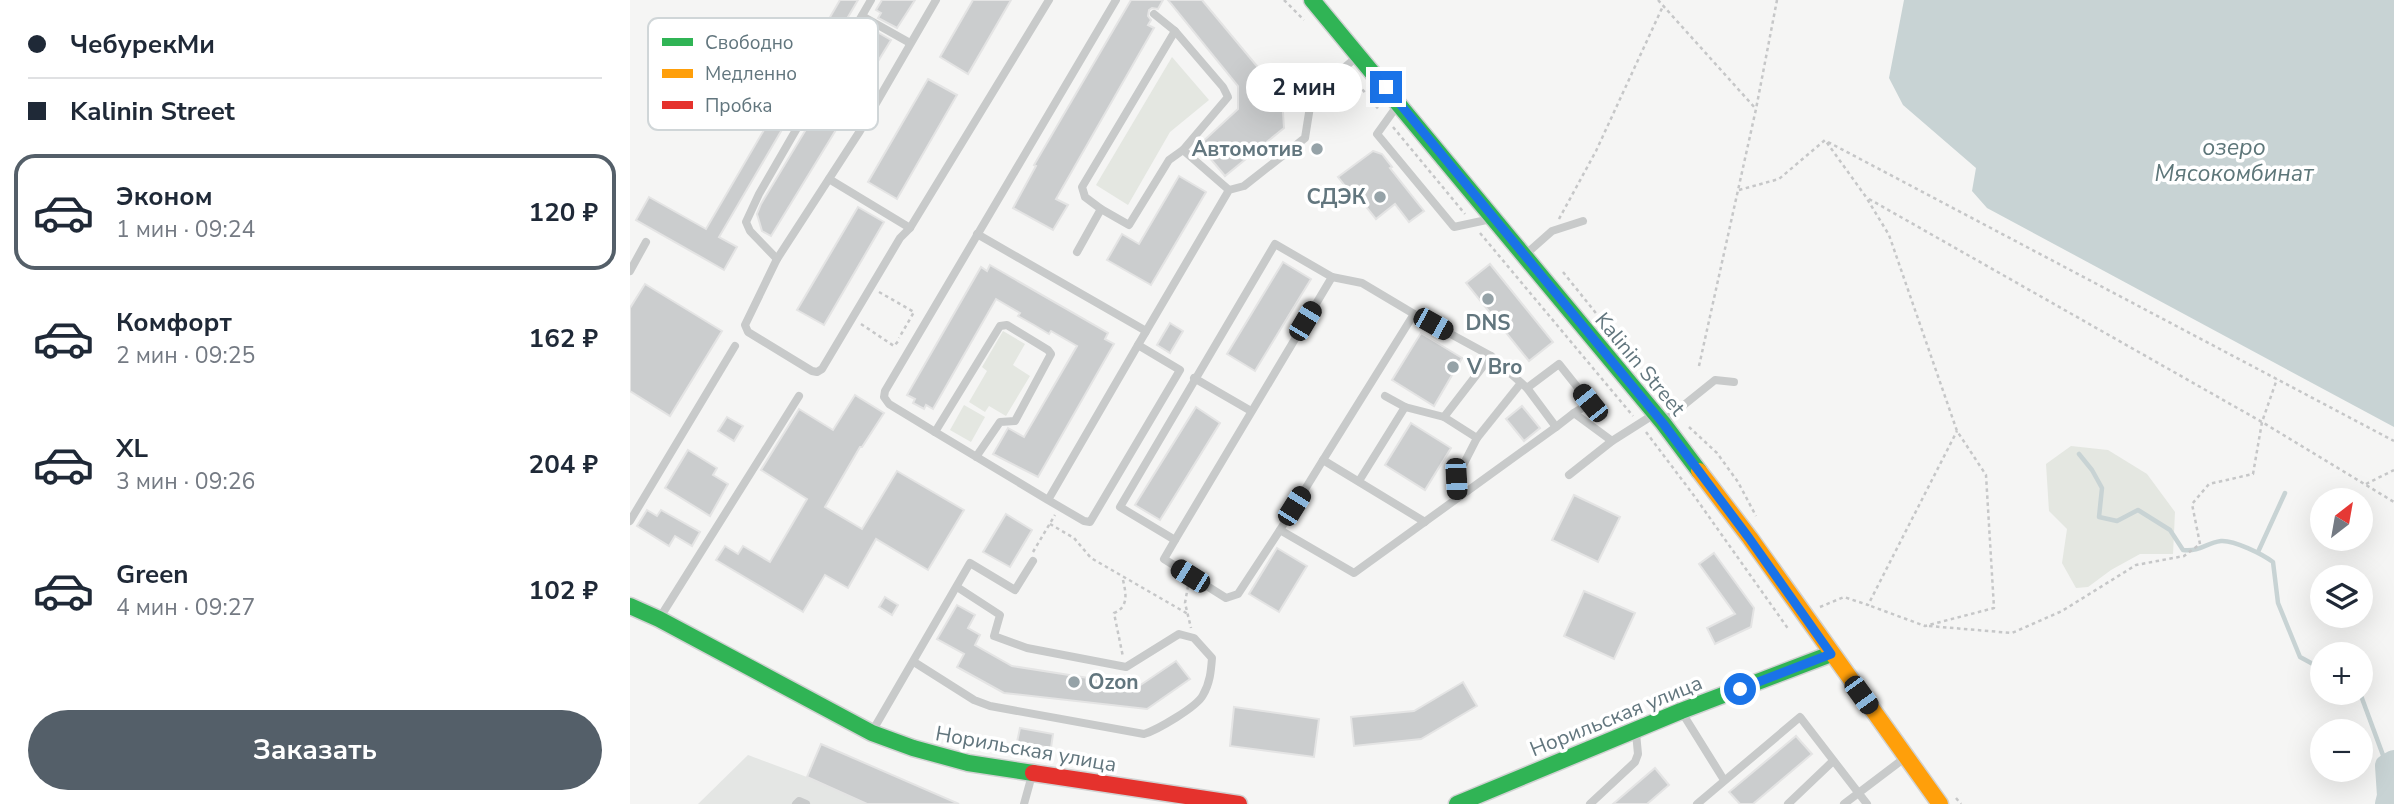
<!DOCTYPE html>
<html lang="ru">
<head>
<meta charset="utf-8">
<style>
  :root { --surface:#fff; --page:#f6f6f7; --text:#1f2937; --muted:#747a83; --line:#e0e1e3; --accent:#545f69 }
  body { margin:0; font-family:"Nunito Sans",sans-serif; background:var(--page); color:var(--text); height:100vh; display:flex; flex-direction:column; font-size:26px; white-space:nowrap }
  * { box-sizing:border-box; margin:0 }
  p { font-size:23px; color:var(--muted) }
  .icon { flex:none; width:38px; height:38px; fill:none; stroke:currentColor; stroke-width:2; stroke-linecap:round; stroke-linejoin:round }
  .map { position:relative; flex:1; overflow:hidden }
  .drawer { display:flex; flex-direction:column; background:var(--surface); width:630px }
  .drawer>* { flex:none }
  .hud { display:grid; align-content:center; height:154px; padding:0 28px; background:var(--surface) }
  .needle { width:46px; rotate:31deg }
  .buttons { position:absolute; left:1680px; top:488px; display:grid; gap:14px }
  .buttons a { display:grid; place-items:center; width:63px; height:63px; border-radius:50%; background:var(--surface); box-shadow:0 7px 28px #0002; font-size:35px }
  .end { position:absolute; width:32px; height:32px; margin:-16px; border:9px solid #1a73e8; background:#fff; box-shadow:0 0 0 4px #fff }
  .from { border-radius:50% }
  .bubble { position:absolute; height:49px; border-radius:24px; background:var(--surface); box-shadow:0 7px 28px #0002; font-size:23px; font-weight:700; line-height:49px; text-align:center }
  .car { position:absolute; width:21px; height:42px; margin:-21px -10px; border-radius:9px; box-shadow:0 0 5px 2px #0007; background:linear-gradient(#222 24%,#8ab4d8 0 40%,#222 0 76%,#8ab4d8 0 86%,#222 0) }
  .hud b { display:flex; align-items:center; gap:24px; height:66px; font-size:26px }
  .hud b+b { border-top:2px solid var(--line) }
  .hud i { width:18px; height:18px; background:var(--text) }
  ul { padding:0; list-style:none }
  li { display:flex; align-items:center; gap:21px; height:116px; margin:0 14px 10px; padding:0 14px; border:4px solid transparent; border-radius:21px }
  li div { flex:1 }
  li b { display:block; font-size:26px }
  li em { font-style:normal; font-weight:700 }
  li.on { border-color:var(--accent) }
  li>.icon { width:63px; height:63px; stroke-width:1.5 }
  .primary-button { display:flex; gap:14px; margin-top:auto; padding:14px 28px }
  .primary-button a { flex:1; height:80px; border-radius:42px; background:var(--accent); color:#fff; font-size:28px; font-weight:700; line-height:80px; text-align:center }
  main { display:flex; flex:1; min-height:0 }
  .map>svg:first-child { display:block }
</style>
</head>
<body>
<main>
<section class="drawer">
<div class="hud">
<b><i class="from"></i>ЧебурекМи</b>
<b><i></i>Kalinin Street</b>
</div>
<ul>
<li class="on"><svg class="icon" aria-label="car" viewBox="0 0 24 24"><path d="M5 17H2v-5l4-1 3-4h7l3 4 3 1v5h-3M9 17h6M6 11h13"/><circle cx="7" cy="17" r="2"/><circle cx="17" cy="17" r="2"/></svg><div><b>Эконом</b><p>1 мин · 09:24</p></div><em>120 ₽</em></li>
<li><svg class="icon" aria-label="car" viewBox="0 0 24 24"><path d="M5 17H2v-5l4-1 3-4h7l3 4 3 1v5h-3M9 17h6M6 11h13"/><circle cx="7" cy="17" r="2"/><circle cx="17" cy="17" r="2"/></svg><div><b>Комфорт</b><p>2 мин · 09:25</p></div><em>162 ₽</em></li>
<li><svg class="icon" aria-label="car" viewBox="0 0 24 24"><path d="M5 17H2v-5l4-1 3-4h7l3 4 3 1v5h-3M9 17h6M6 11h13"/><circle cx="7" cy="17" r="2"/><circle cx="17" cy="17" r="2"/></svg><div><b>XL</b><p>3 мин · 09:26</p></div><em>204 ₽</em></li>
<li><svg class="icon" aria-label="car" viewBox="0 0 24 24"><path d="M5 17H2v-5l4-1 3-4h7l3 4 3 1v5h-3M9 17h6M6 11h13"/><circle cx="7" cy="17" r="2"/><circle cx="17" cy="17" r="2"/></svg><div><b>Green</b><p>4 мин · 09:27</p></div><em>102 ₽</em></li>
</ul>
<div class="primary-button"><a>Заказать</a></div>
</section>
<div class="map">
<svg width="1764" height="804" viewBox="0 0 1764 804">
  <rect width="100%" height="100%" fill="#f5f5f4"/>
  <polygon fill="#e4e6e4" points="118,755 177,777 237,804 68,804"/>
  <g fill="#e4e7e1">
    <polygon points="542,57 579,100 540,132 498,205 466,185"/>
    <polygon points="373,331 395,344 383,365 400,376 376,416 359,406 355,412 339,402 357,371 352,367"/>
    <polygon points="334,405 355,417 341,442 320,430"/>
    <polygon points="1441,446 1478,450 1517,474 1545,512 1543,554 1510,554 1481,570 1458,587 1446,588 1432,563 1437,529 1419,511 1416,464"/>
  </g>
  <polygon fill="#c8d3d4" points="1274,0 1764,0 1764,427 1357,208 1342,191 1346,168 1273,105 1259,78"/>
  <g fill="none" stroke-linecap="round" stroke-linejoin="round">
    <g stroke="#c8d3d4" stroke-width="4.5">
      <path d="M1449,454L1462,470L1472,488L1469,517L1487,521L1508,510L1540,530L1553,550C1571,552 1575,543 1591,541C1604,540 1632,554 1643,562L1648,603L1670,657L1692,669"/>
      <polyline points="1628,552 1655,493"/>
      <polyline points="1730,693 1757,766"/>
    </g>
    <polyline stroke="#c8d3d4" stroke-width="24" points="1757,804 1759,796 1757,766 1764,762"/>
  </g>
  <g fill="#cbcdce" stroke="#e4e4e4" stroke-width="2">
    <polygon points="210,0 228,0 89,237 107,247 94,270 6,220 19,197 76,229"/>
    <polygon points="252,0 285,0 267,28 248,18 251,13 246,10"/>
    <polygon points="343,0 381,0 338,74 310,57"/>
    <polygon points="501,0 533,0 528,9 522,8 519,10 518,16 521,20 518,25 524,28 426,199 438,205 423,230 383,208 406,166 404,165"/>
    <polygon points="538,0 572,0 636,77 651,80 654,128 595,176 569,145 608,109 608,86"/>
    <polygon points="242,29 261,40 141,236 132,231 127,214 131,204 228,43 233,46"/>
    <polygon points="298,79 327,95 267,199 238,182"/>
    <polygon points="743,151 752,154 762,167 760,168 794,211 779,222 765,204 746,219 726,194 723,196 708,177"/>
    <polygon points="549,176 576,192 521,285 477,260 492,234 509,244"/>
    <polygon points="228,207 254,222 194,325 167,310"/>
    <polygon points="653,262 681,279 625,371 597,354"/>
    <polygon points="860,264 923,342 899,361 836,283"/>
    <polygon points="360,265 478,333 475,339 484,344 408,477 363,454 378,428 394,437 447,346 421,331 419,334 404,325 388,316 390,313 366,299 303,409 296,405 294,409 283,403 285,399 277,395 351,267 357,271"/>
    <polygon points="15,284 92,331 40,416 0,391 0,308"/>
    <polygon points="540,323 553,331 540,353 527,345"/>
    <polygon points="791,333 832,358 804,406 762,380"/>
    <polygon points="225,395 254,413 232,447 230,447 195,507 232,529 267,471 334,510 298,570 246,539 218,588 195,575 173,612 86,560 95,546 108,554 113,546 140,562 177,499 131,470 169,409 203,430"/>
    <polygon points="892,406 910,428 894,441 876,419"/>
    <polygon points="566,407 590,423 530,520 505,505"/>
    <polygon points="97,417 113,426 104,441 88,431"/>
    <polygon points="781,423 821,448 795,490 755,465"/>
    <polygon points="58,450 87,468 83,475 98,484 80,516 35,488"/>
    <polygon points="944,495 990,517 968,562 922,540"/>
    <polygon points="17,510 27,516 31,510 70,532 62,546 45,536 39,546 7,526"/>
    <polygon points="376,514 402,530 380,567 353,552"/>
    <polygon points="647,548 677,566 649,612 619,594"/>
    <polygon points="1084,553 1124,608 1121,627 1085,644 1077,628 1105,614 1069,564"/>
    <polygon points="954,591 1005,613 984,659 934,636"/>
    <polygon points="255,597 268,605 262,615 249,607"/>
    <polygon points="327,605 345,615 338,628 350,635 345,645 382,666 509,686 546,661 560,679 517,709 374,693 327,667 334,654 307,639"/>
    <polygon points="833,682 847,706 791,739 724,746 721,717 784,711"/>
    <polygon points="604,707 689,719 684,757 600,746"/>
    <polygon points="390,728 423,734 421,748 387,742"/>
    <polygon points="1166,736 1182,754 1123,804 1110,804 1099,792"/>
    <polygon points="191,744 329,804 237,804 177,777"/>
    <polygon points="1025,768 1039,785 1017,804 983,804"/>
  </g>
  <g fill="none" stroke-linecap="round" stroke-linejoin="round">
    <g stroke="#d1d2d2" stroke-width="19">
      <g id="fast">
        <polyline points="682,0 1033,423 1069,471"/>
        <polyline points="0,606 29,619 242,733 283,748 338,763 403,773"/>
        <polyline points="827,804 1051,711 1201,654"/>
      </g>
    </g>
    <g stroke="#d1d2d2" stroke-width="19">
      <polyline id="slow" points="1069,471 1120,538 1310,804"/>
    </g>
    <g stroke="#d1d2d2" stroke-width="19">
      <polyline id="jam" points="403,773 609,804"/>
    </g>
    <g stroke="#c6c7c8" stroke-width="2.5" stroke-dasharray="3.5 3.5" stroke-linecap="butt">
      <polyline points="654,0 674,20"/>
      <polyline points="1028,0 1126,109"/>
      <polyline points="728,84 750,111"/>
      <polyline points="763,127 835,214"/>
      <polyline points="1198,142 1764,441"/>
      <polyline points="1109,190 1149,179 1195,140 1236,197 1259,235 1327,431 1356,475 1364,608 1295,626 1238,605"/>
      <polyline points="1239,199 1632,422 1764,502"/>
      <polyline points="929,219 966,151 1033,6"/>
      <polyline points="850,233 1003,416"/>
      <polyline points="933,272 973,322"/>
      <polyline points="249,292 284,312 269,338"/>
      <polyline points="231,324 264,346 270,339"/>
      <polyline points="1069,366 1126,109 1147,0"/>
      <polyline points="1059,427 1087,453 1108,482 1126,516"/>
      <polyline points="1016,432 1065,497 1159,630"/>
      <polyline points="1736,484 1764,470"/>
      <polyline points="420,524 444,538 461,558 558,614"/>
      <polyline points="403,552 425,515"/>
      <path d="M493,580C496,593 499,607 484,613L493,657"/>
      <polyline points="558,586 555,603 561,628"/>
      <polyline points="1190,607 1214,597 1238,605 1327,431"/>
      <polyline points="1299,626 1382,633 1432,611 1506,565 1554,556 1570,544 1562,504 1579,484 1623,474 1632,422 1647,379"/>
      <polyline points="1326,798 1331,804"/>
    </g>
    <g stroke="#c8caca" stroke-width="8">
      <polyline points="306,0 230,131 147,259 115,325 118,332 182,371 187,372 192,369 270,238 280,228 419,0"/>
      <polyline points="232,16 280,43"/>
      <polyline points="545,31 593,87 598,97 553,150 599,190"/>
      <polyline points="767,106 747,134 824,227 861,219"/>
      <polyline points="199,179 280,228"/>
      <polyline points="471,209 499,225 539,160 553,150"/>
      <polyline points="347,234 516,331 515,333"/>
      <polygon points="645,244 702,277 545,540 490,507"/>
      <polyline points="447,252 471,209 455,197 452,187 545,31 524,14"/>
      <polyline points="896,254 922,231 953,221"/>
      <polyline points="147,259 120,231 116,222 129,194 241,0"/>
      <polyline points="0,271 16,242"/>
      <polyline points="702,277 732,283 784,314"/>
      <polyline points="508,345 599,190 614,186 675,138 682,94 727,57"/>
      <polyline points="564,378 621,411"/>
      <polyline points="897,388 929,364 960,403 944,413"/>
      <polyline points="755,396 775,407 814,417"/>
      <polyline points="1034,421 1085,380 1104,382"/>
      <polyline points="305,432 259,404 254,397 255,391 486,0"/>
      <polyline points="847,438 891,383"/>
      <polyline points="346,457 370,422 385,421 421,354 418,350 377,325 370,326 305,432 418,500 508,345 550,370 460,522 454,521 418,500"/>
      <polyline points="939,475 982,441 1023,415"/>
      <polyline points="729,481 775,407"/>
      <polyline points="827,498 826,479 847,438 814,417 861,356"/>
      <polyline points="0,521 105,346"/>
      <polyline points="795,522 693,460 784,314 861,356 897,388 926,427 944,413 982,441"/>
      <polyline points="650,530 693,460"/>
      <polyline points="545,540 534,559 596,598 608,594 650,530 724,573 926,427"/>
      <polyline points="29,619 169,396"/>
      <path d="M284,662L344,700L360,706L514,734C527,730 567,707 573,695C580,683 581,671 582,658L564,638L549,634L496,667L397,648L364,636L370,615L327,587"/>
      <polyline points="1051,711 1094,780"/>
      <polyline points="243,730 340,563 385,590 403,561"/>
      <polyline points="166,804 169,801 176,804"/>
      <polyline points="394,804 402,775"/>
      <polyline points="960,804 1005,762 1008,754 1006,733"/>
      <polyline points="1067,804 1170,717 1237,804"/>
      <polyline points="1158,804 1203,761"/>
      <polyline points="1214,804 1276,757"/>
    </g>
    <use href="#fast" stroke="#30b455" stroke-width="16"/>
    <use href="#slow" stroke="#ff9f0a" stroke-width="16"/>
    <use href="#jam" stroke="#e5322d" stroke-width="16"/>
  </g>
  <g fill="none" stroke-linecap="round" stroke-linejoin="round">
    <polyline stroke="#1a73e8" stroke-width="9" points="756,87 1032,422 1119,538 1201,654 1110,689"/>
  </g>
  <g fill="#95a2a7" stroke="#fff" stroke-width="2.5">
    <circle cx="687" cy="149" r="7"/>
    <circle cx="750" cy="197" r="7"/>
    <circle cx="858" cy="299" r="7"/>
    <circle cx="823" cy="367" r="7"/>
    <circle cx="444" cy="682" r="7"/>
  </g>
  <g text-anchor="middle" stroke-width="7" stroke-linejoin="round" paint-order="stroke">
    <g font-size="21" font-weight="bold" fill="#62767e" stroke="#fff" text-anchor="end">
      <text x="673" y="156">Автомотив</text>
      <text x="736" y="204">СДЭК</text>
      <text x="858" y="330" text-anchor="middle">DNS</text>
      <text x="837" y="374" text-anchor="start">V Bro</text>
      <text x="458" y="689" text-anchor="start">Ozon</text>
    </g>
    <g font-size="21" fill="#62767e" stroke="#fff">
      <text transform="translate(1010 364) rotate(50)" y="7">Kalinin Street</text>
      <text transform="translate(986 716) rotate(-22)" y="7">Норильская улица</text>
      <text transform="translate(396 749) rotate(10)" y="7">Норильская улица</text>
    </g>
    <g font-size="23" font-style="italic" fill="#5d7679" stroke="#fff">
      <text x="1604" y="155">озеро<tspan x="1604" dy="26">Мясокомбинат</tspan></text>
    </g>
  </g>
  <rect x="18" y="18" width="230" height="112" rx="10" fill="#fff" stroke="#d0d6d8" stroke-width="2"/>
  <rect x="32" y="38" width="31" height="8" fill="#30b455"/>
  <rect x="32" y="69" width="31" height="9" fill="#ff9f0a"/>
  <rect x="32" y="101" width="31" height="8" fill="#e5322d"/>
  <g font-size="19" fill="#62767e">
    <text x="75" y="49">Свободно</text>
    <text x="75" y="80">Медленно</text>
    <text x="75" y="112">Пробка</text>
  </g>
</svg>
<div class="buttons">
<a><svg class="needle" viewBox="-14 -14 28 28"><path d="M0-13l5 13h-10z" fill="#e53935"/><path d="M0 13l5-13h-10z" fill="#747a83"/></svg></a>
<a><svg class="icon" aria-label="layers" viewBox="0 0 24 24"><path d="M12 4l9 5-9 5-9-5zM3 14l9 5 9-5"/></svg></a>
<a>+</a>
<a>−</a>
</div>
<i class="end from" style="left:1110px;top:689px"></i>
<i class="end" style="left:756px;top:87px"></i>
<div class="bubble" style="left:616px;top:63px;width:116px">2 мин</div>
<i class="car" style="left:675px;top:321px;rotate:31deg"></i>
<i class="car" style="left:803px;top:324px;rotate:119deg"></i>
<i class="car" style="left:960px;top:403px;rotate:321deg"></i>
<i class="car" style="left:826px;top:479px;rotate:177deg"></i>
<i class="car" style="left:664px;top:506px;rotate:32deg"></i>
<i class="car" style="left:560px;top:576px;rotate:302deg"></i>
<i class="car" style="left:1231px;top:695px;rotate:144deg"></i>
</div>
</main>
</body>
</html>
